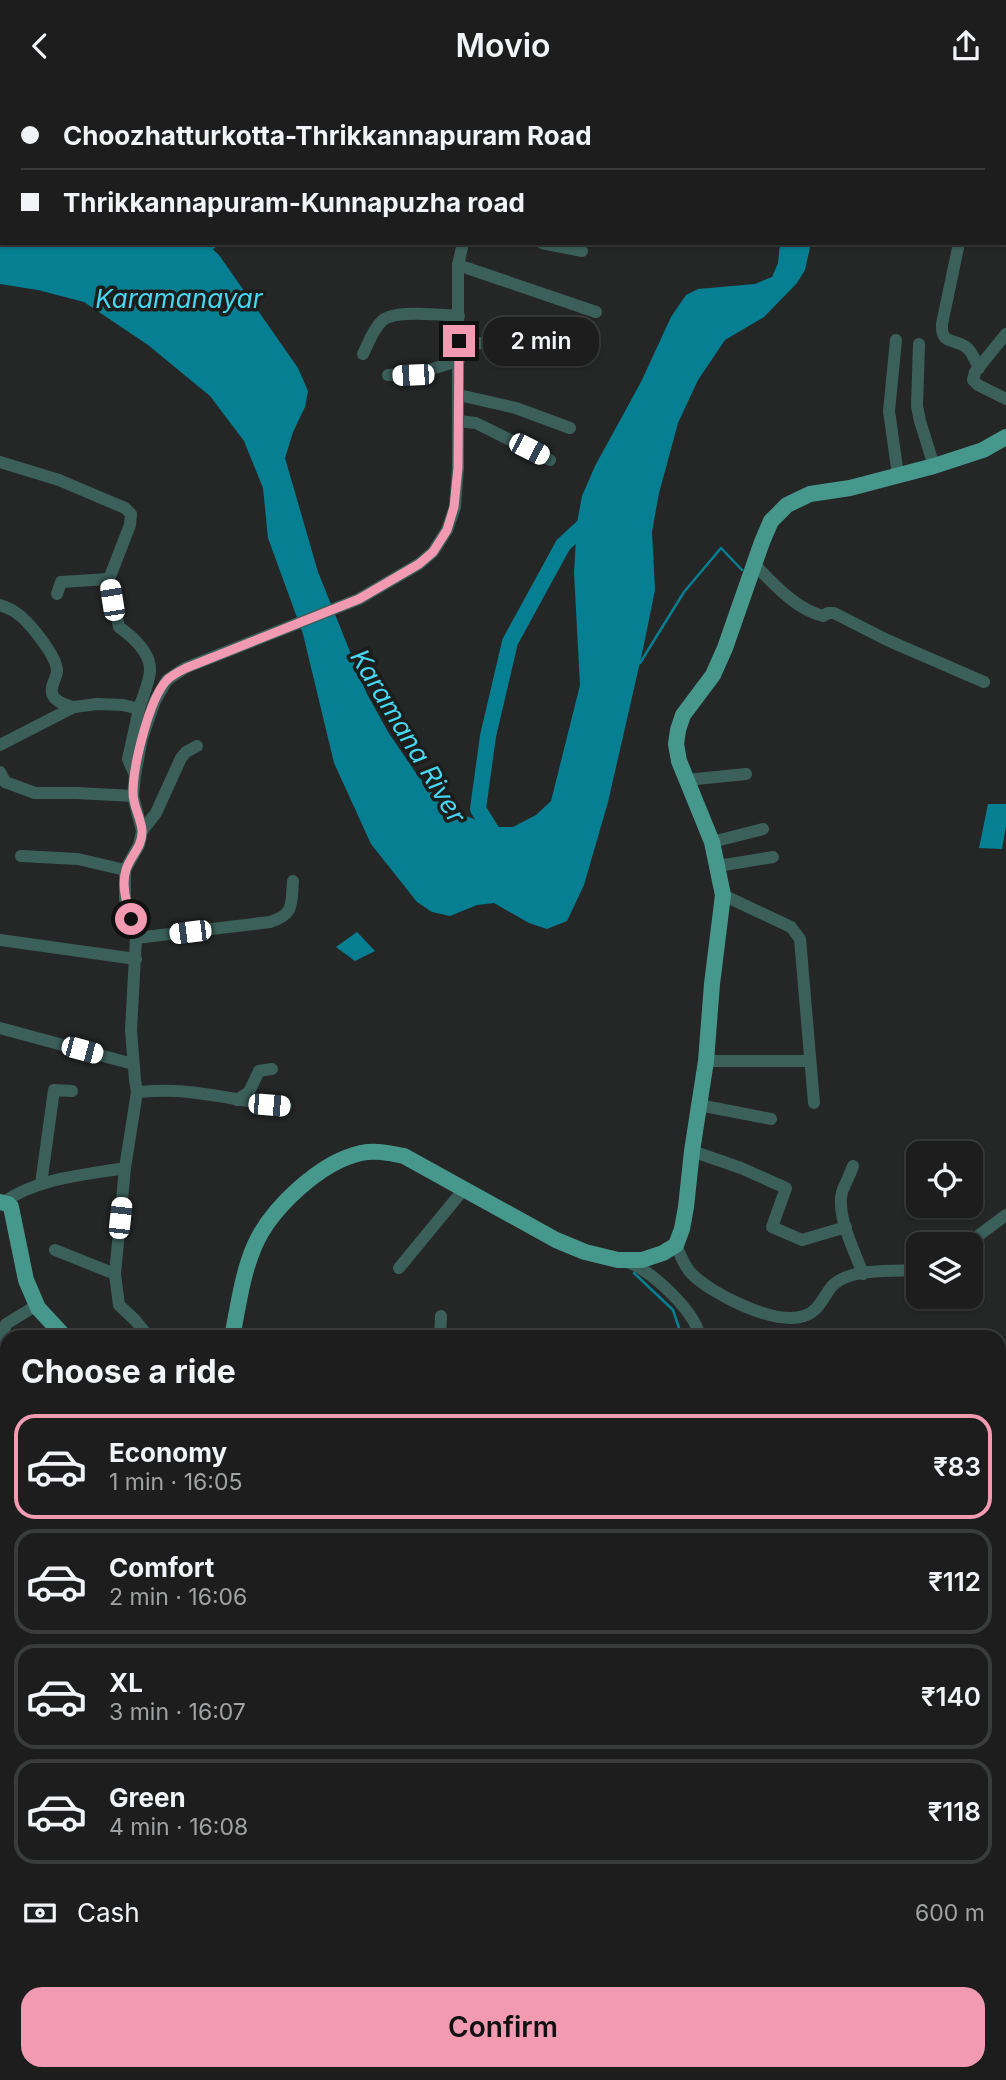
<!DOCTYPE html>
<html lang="en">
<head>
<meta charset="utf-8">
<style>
  :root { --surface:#1c1d1c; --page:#292a29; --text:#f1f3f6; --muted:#a0a2a3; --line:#3a3b3b; --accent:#f19ab2 }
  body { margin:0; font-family:Inter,sans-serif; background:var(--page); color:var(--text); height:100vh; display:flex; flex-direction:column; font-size:26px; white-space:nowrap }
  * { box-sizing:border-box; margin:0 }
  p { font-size:23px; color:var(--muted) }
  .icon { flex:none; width:38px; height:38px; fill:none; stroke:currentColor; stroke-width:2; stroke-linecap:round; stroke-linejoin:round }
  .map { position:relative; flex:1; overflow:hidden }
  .drawer { position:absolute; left:0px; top:1239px; width:1006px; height:751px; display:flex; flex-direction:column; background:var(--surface); border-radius:21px 21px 0 0; box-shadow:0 2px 5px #0004,0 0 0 2px var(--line) }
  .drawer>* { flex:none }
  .hud { position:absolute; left:0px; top:0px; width:1006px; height:154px; box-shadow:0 2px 5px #0004,0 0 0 2px var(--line); display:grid; align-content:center; height:154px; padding:0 21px; background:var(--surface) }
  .fabs { position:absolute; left:906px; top:1050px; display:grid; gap:14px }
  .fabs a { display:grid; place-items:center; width:77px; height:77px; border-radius:14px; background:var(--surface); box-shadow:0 2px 5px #0004,0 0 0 2px var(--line); font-size:35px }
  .end { position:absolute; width:32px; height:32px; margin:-16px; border:9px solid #f19ab2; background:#111; box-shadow:0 0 0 4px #111 }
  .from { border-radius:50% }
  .bubble { position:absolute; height:49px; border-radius:21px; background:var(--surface); box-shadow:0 2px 5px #0004,0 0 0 2px var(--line); font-size:23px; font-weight:600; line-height:49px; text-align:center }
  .car { position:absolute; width:21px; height:42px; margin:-21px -10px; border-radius:9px; box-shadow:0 0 5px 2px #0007; background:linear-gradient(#fff 24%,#345 0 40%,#fff 0 76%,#345 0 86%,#fff 0) }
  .hud b { display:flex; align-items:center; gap:24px; height:66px; font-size:26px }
  .hud b+b { border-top:2px solid var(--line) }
  .hud i { width:18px; height:18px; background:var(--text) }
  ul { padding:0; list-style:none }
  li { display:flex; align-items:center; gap:21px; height:105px; margin:0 14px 10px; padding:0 7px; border:4px solid var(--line); border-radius:21px }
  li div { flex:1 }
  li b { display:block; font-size:26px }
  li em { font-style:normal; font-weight:600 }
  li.on { border-color:var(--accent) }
  li>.icon { width:63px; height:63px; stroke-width:1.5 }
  h2 { padding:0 21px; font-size:32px; line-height:84px }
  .pay { display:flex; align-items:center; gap:18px; height:77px; padding:0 21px; font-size:26px }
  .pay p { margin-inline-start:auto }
  .button { display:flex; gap:14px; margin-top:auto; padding:14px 21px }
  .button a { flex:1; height:80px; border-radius:21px; background:var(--accent); color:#111; font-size:28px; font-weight:600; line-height:80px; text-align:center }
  header { display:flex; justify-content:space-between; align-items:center; height:91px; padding:0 21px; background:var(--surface); font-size:32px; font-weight:600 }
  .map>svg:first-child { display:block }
</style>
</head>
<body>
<header><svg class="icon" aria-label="back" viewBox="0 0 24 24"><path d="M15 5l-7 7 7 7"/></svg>Movio<svg class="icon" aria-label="share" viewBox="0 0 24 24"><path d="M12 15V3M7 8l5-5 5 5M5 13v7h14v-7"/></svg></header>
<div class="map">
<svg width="1006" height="1989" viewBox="0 0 1006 1989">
  <rect width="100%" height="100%" fill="#252726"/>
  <g fill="#067f93">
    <polygon points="0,126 2,126 2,152 206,152 219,164 298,277 308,300 305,316 293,341 285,367 318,481 367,603 388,641 418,685 445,717 495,736 513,736 536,724 551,710 580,594 574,482 577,432 582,405 595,375 641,291 671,226 686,204 698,198 755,193 772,186 778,172 780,152 811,152 805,179 797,192 764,226 725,249 698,289 678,332 659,402 652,441 655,499 643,558 608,711 584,794 567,830 547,838 529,832 494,812 477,814 450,825 432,821 417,811 371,753 334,672 303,543 268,447 263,397 244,350 210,305 148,254 84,211 38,199 0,193"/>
    <polygon points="988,713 1006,713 1006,735 1002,758 979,757"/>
    <polygon points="357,841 375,860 355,870 336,856"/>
    <polygon points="0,1339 7,1341 7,1400 3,1413 0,1413"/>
  </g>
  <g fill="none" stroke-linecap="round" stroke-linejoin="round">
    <g stroke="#067f93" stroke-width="2.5">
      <polyline points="510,2 516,0"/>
      <polyline points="210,159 219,152"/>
      <polyline points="640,572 684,501 721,457 742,479"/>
      <polyline points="634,1182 673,1219 682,1246"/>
      <polyline points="999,1451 1006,1451"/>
      <polyline points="999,1976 1006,1966"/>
      <polyline points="861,1989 863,1983"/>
      <polyline points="990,1989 994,1983"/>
    </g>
    <polyline stroke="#067f93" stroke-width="16" points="498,750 478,718 488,645 510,551 563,454 593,426"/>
    <g stroke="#3b605a" stroke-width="12">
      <polyline points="80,0 80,2"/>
      <polyline points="426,0 427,2"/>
      <polyline points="922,0 923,2"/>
      <polyline points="496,2 500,0"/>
      <polyline points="999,2 1000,0"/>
      <polyline points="1004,78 1006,78"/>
      <polyline points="542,152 582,160"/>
      <path d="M959,152L942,233C941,254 953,247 966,256C972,260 975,270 979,277"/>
      <polyline points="458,174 596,221"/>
      <polyline points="1006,243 975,281 973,289 978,294 1006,308"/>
      <polyline points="896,249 889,320 898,384"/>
      <polyline points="459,250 511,255"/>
      <polyline points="919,253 917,315 920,330 934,375"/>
      <path d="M363,263C368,253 373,238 382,230C394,218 442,224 459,225"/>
      <path d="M388,284C415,283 433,279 459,269"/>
      <polyline points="459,304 516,317 570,337"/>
      <polyline points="458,330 476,332 550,369"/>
      <path d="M0,371L59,389L125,417L131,423L130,434L109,488L119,536C133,546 151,562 150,580C149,593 142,607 139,618"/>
      <path d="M753,472C773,492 795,518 823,525L828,522H834L887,549L984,591"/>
      <polyline points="57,503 61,491 109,488"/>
      <path d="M0,514C5,516 11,518 15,521C28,529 57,565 57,580C57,587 50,594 52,602C54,611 66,614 74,616"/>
      <polyline points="0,654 74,616 97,613 123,614 139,618 128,668 135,684"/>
      <polyline points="0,681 5,691 35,702 77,702 133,705"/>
      <polyline points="686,689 746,683"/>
      <polyline points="142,740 156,722 181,667 186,661 197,655"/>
      <polyline points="712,751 763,738"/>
      <polyline points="21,765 78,768 125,779"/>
      <polyline points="718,775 773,766"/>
      <polyline points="723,804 791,836 800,848 814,1012"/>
      <path d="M136,847L270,831C295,823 291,813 293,790"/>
      <polyline points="0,849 136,868"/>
      <polyline points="0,937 133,973"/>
      <polyline points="706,970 810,970"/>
      <path d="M137,1001C150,1000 164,999 176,1000C213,1002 249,1012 286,1015"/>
      <polyline points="237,1009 249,1001 259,980 272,978"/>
      <polyline points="699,1014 771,1028"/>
      <polyline points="692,1060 741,1077 786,1097 772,1136 802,1149 846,1136"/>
      <path d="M853,1075C850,1084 845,1093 842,1101C836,1125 855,1161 863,1183"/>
      <polyline points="41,1093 54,999 72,1000"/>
      <path d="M4,1111C38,1087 84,1084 125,1077"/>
      <polyline points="967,1153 1006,1124"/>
      <path d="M676,1154C680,1163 684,1175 691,1182C711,1203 775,1235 804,1225C820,1220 823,1205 833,1194C852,1177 887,1181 911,1179L919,1176"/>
      <polyline points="55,1159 115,1183"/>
      <path d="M627,1171C651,1179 695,1220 700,1246"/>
      <polyline points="399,1177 464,1098"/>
      <polyline points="149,1246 135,1229 119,1214 115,1183 125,1077 137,1001 135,989 131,939 136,847 125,808 125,779 139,754 142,740 133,705 135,685 142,647 155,610 167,589 185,577 359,508 419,473 433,461 447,439 455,416 458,377 458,174 463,152"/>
      <polyline points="440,1246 441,1225"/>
      <polyline points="0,1254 6,1233 37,1214"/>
      <polyline points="999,1275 1006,1274"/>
      <polyline points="999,1345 1006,1342"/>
      <polyline points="0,1416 7,1419"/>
      <polyline points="999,1498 1006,1495"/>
      <polyline points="0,1611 7,1611"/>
      <polyline points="999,1741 1006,1740"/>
      <polyline points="999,1806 1006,1813"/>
      <polyline points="0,1974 7,1970"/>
      <polyline points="69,1983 73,1989"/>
      <polyline points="340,1983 366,1989"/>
      <polyline points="570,1986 572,1983"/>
      <polyline points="267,1989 269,1983"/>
    </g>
    <g stroke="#47988c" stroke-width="16">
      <polyline points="0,1111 8,1113 11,1116 26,1189 38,1217 65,1246"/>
      <path d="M232,1246C238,1217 242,1184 254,1156C270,1118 320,1071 361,1062C376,1059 389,1062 404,1065L556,1149L585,1161L618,1169H642L663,1162L676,1154L682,1138L686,1116L692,1060L706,970L712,893L723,804L712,751L679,670L676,653L678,639L683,624L713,584L725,557L762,451L771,430L787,414L810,403L850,397L934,375L983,359L1006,346"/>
    </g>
  </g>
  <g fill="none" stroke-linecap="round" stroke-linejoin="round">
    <path stroke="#f19ab2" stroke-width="9" d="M131,828C127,813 121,794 126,779C130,765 143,756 142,739C141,727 133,715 133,702C133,675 149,608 167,589C172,584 180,580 186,577L359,508L419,473L433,461L447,439L454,416L458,377L459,250"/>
  </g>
  <g text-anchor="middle" stroke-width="7" stroke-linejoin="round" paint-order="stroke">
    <g font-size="26" font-style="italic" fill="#46d7f3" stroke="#1c1e1c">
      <text x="179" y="217">Karamanayar</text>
      <text transform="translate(408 645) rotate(59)" y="9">Karamana River</text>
    </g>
  </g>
</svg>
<div class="fabs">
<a><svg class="icon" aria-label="locate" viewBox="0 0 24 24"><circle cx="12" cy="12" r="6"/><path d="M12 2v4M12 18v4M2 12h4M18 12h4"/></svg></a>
<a><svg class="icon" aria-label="layers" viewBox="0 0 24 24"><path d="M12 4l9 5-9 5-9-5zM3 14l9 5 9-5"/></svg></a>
</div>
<i class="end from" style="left:131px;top:828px"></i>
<i class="end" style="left:459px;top:250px"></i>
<div class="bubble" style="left:483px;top:226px;width:116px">2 min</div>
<i class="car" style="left:413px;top:284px;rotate:268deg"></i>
<i class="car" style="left:529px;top:358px;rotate:117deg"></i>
<i class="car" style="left:112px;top:509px;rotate:351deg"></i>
<i class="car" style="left:190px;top:841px;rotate:263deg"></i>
<i class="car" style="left:82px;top:959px;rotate:105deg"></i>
<i class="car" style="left:269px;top:1014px;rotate:95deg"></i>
<i class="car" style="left:120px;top:1127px;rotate:6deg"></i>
<div class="hud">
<b><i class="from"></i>Choozhatturkotta-Thrikkannapuram Road</b>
<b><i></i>Thrikkannapuram-Kunnapuzha road</b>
</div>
<section class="drawer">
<h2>Choose a ride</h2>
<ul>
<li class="on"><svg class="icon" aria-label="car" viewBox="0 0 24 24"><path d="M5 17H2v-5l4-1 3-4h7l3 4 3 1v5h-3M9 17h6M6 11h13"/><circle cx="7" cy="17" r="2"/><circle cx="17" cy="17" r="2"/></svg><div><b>Economy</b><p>1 min · 16:05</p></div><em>₹83</em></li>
<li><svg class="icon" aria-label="car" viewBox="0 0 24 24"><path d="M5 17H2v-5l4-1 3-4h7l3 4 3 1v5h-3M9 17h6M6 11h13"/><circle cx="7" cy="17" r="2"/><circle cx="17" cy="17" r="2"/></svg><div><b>Comfort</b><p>2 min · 16:06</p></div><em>₹112</em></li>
<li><svg class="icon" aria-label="car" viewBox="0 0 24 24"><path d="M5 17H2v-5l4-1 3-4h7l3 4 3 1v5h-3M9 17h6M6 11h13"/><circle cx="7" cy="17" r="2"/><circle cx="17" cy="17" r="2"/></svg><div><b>XL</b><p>3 min · 16:07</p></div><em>₹140</em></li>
<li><svg class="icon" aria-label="car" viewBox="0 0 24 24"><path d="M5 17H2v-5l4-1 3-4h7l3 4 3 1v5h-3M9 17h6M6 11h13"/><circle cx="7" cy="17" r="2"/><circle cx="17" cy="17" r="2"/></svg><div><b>Green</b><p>4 min · 16:08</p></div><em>₹118</em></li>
</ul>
<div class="pay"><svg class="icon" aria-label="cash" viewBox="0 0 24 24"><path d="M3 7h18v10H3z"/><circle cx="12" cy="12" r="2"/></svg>Cash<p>600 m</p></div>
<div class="button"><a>Confirm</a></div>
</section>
</div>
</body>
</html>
